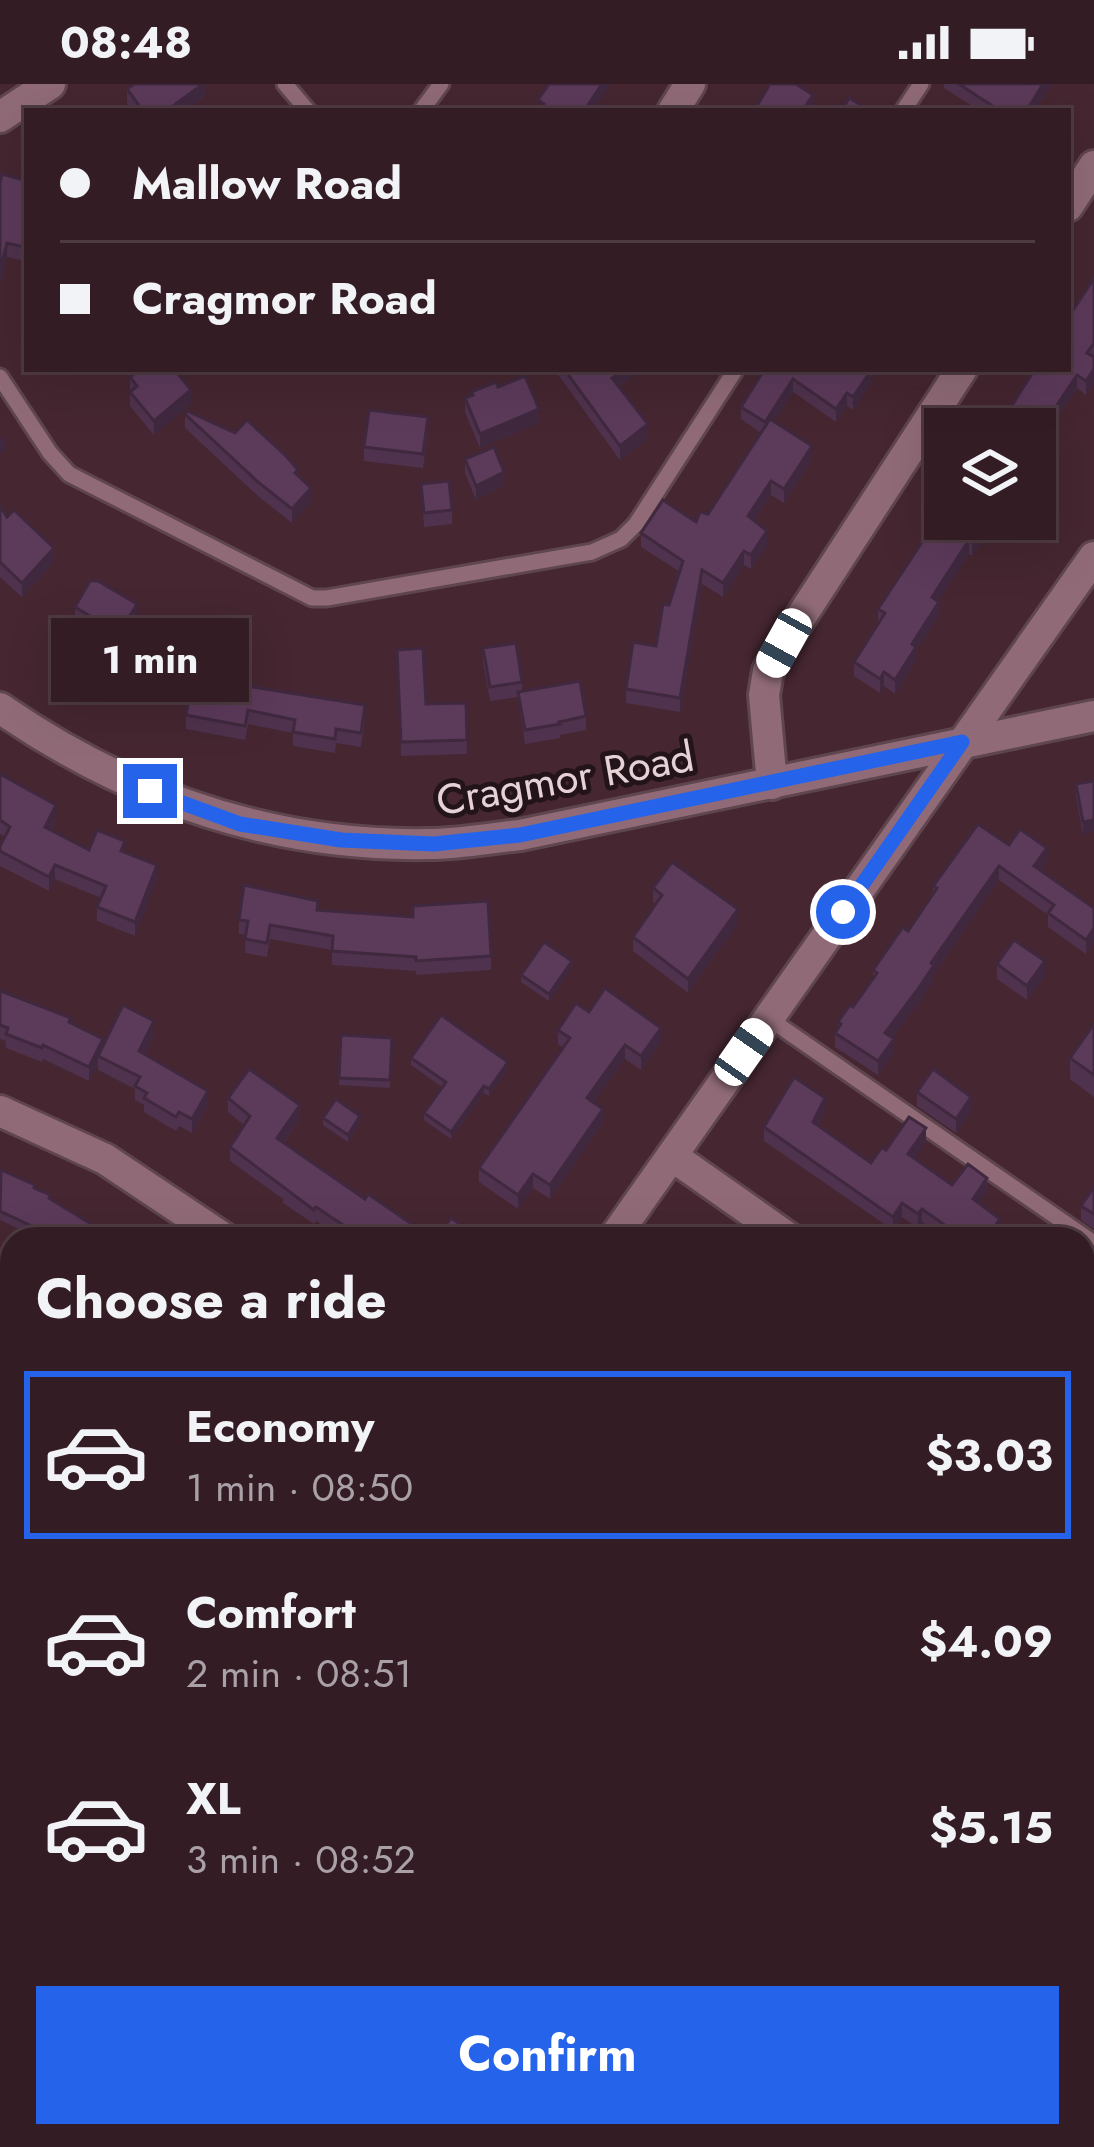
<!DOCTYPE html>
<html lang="en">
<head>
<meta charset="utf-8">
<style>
  :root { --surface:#341c25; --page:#3c252d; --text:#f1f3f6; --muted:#a9a1a7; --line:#4e3a42; --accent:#2563eb }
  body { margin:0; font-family:Jost,sans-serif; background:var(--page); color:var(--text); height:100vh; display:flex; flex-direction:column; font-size:45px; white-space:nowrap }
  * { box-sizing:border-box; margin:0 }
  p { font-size:39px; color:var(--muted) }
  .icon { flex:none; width:66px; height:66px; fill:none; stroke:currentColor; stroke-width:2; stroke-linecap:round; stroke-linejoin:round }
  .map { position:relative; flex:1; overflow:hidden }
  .side { position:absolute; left:0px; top:1143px; width:1095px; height:921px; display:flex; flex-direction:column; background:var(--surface); border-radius:36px 36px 0 0; box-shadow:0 12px 48px #0002,0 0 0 3px var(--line) }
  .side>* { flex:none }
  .top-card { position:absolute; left:24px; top:24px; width:1047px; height:264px; border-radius:0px; box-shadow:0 12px 48px #0002,0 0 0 3px var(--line); display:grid; align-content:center; height:264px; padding:0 36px; background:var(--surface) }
  .fabs { position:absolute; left:924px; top:324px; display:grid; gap:24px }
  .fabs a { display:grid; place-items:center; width:132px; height:132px; border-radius:0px; background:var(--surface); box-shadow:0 12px 48px #0002,0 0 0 3px var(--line); font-size:60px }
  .end { position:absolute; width:54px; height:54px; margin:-27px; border:15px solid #2563eb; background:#fff; box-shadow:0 0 0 6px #fff }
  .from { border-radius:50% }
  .bubble { position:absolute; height:84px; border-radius:0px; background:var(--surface); box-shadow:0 12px 48px #0002,0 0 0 3px var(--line); font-size:39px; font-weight:700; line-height:84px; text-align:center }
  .car { position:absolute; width:36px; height:72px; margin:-36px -18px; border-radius:15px; box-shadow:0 0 9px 3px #0007; background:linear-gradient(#fff 24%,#345 0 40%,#fff 0 76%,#345 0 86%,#fff 0) }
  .top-card b { display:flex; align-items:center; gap:42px; height:114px; font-size:45px }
  .top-card b+b { border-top:3px solid var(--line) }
  .top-card i { width:30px; height:30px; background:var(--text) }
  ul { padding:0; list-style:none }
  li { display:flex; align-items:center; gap:36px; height:168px; margin:0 24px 18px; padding:0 12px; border:6px solid transparent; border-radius:0px }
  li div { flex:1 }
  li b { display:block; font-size:45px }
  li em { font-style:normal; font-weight:700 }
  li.active { border-color:var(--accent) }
  li>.icon { width:108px; height:108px; stroke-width:1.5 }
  h2 { padding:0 36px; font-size:54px; line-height:144px }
  .primary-button { display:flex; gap:24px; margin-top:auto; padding:24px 36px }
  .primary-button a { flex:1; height:138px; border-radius:0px; background:var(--accent); color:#fff; font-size:48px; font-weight:700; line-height:138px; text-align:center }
  .status { display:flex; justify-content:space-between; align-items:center; height:84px; padding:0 60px; background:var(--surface); direction:ltr }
  .status svg { height:33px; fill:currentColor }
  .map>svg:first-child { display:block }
</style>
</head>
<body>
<div class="status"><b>08:48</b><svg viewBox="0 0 49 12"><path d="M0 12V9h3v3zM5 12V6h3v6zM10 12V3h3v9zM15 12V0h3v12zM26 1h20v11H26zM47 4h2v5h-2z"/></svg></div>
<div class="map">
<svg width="1094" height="2063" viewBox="0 0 1094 2063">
  <rect width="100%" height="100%" fill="#452631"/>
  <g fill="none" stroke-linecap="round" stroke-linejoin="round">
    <g stroke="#5f454e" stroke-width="21">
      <g id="lane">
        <polyline points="285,0 308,27"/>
        <polyline points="421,27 441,0"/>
        <polyline points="903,27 921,0"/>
        <polyline points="0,293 50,369 69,390 312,514 327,514 592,468 621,455 636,440 736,285"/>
        <polyline points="768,934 1094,1159"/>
        <polyline points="1083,1562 1094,1570"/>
        <polyline points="123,2052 139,2063"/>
        <polyline points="674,2052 690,2063"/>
      </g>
    </g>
    <g stroke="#5f454e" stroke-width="36">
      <g id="street">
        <polyline points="673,27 690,0"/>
        <polyline points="0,33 50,0"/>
        <polyline points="1068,122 1094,82"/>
        <path d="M0,624C129,713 272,763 429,760C459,760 490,754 520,751L1094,632"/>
        <polyline points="772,700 764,611 768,587 784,559 962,285"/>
        <polyline points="0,1027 105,1075 225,1155"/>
        <polyline points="672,1072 790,1155"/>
        <polyline points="613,1155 1094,473"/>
        <polyline points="1083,1363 1094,1371"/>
        <polyline points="0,1389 12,1396"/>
        <polyline points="1083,1627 1094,1608"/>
        <polyline points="0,1769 12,1777"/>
        <polyline points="0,2022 12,2005"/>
        <polyline points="401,2052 417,2063"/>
        <path d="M959,2052C1003,2063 1049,2053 1094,2053"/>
      </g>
    </g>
    <use href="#lane" stroke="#906b77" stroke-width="15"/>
    <use href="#street" stroke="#906b77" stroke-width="30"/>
  </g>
  <g fill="#4f324d">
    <polygon points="206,0 206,11 185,27 133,27 127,19 127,5"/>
    <polygon points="944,0 1052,0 1034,27 980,27 944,4"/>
    <polygon points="27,97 27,165 24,177 7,173 0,200 0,99"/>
    <polygon points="1094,194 1094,299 1086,311 1077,304 1036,366 1042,384 1035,394 1035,345"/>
    <polygon points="554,285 632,285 632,293 619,303 648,354 620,376"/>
    <polygon points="758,285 872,285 872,298 853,326 847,322 836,338 793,308 774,337 812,376 784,419 771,411 754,437 767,461 751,485 744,481 723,513 702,500 680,628 626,619 626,605 656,562 680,488 641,463 641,449 696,438 708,430 761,349 741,335 741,323 758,295"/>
    <polygon points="130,293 191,320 154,351 130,322"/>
    <polygon points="498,303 539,339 480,364 465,328 465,314 471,312 471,308"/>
    <polygon points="185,330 235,349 298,392 311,418 292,439 258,412 185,344"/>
    <polygon points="428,347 423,384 364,377 364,363"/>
    <polygon points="465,375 504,402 476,416 465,389"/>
    <polygon points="421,400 452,426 452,440 424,443"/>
    <polygon points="0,422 7,433 54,478 22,513 0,493"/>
    <polygon points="948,435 997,435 972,472 969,470 938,517 939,532 916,567 916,577 895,610 884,602 880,609 854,592 854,578 878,539 878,525"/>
    <polygon points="75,523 137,534 125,554 171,595 158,618 149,618 83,580 83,566 94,548 75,537"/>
    <polygon points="483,564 522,598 522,607 586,632 586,646 560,651 560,654 525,660 518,613 490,617 483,578"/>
    <polygon points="397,566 426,620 466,619 467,670 401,672"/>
    <polygon points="193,596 365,635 361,663 336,659 335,669 293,662 293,649 248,640 245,656 186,645 186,631"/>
    <polygon points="0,690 56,735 51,746 89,766 125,768 157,795 135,852 97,837 97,823 101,814 55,795 49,807 0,782 0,762 4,753 0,750"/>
    <polygon points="1094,697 1083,751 1076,713 1076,700"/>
    <polygon points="1009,761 1047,778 1041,786 1094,824 1094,858 1086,870 1048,843 1048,831 999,796 934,890 934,895 918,920 892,954 894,969 878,991 835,963 835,949 838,945 838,938 853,923 873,894 873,886 908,847 933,811 933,802"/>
    <polygon points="653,804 738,839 688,909 633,867 633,853 656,820 653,818"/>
    <polygon points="318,827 491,872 491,886 416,891 416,887 332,881 332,866 270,855 267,873 245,869 246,851 239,850 239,836"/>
    <polygon points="997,880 1045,892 1027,916 997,895"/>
    <polygon points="572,884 549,917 521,898 521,891"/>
    <polygon points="0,907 71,939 103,962 154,951 145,970 208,1021 192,1049 179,1042 176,1047 144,1028 144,1021 135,1016 135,1005 98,986 98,979 89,997 43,975 42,978 6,964 6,957 0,955"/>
    <polygon points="589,928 661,958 641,986 625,975 594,1018 603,1039 550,1115 533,1104 518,1125 479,1098 479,1084 564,964 558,960 558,946"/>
    <polygon points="1094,940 1094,1013 1070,995 1070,974"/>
    <polygon points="392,954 390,1004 339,1001 339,994"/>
    <polygon points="411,974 508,985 489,1012 484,1009 451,1055 424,1036 424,1029 442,1003 411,981"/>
    <polygon points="917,1008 971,1027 956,1049 917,1022"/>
    <polygon points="228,1014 300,1035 284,1059 419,1155 343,1155 316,1137 314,1140 283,1119 283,1115 230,1077 230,1063 244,1041 228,1028"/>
    <polygon points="825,1028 818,1042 871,1079 886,1066 926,1058 914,1074 952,1101 987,1107 979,1119 1000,1148 996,1155 945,1155 922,1138 918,1144 902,1133 893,1146 764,1057 764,1043"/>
    <polygon points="323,1034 360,1039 348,1058 323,1041"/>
    <polygon points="0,1089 35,1104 50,1115 96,1152 94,1155 40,1155 0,1136"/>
    <polygon points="1094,1103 1094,1145 1081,1136 1081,1122"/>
    <polygon points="1083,1229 1094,1236 1094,1290 1083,1282"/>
    <polygon points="0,1450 12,1456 12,1519 2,1512 0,1507"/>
    <polygon points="0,1632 12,1637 12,1697 0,1689"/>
    <polygon points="234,2052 300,2052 324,2063 249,2063"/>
    <polygon points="783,2052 851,2052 865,2061 878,2063 799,2063"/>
  </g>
  <g fill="#40293f">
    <polygon points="203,0 206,0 206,11 185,27 166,27"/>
    <polygon points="602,0 611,0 593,27 584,27"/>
    <polygon points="1043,0 1052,0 1034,27 1029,27 1030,21"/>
    <polygon points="813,11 813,25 811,27 802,27"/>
    <polygon points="7,159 7,173 0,200 0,186"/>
    <polygon points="625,285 632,285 632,293 612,308 612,294"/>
    <polygon points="872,285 872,298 853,326 853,313"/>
    <polygon points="1094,285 1094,299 1086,311 1086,297"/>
    <polygon points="1077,291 1077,304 1035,368 1035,354"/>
    <polygon points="793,295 793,308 765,351 765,338"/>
    <polygon points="191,306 191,320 154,351 154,337"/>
    <polygon points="847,309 847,322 836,338 836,325"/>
    <polygon points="539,325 539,339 480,364 480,350"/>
    <polygon points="648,340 648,354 620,376 620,362"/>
    <polygon points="6,352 6,366 0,370 0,356"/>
    <polygon points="812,362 812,376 784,419 784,405"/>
    <polygon points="1042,370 1042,384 1035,394 1035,380"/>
    <polygon points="504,388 504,402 476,416 476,402"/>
    <polygon points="771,397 771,411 748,446 748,432"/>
    <polygon points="311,404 311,418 292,439 292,425"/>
    <polygon points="988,435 997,435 972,472 972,458"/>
    <polygon points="767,447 767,461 751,485 751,471"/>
    <polygon points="969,456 969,470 932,527 932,513"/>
    <polygon points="54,464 54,478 22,513 22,499"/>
    <polygon points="744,467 744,481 723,513 723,499"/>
    <polygon points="702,486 702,500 680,628 680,614"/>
    <polygon points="939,518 939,532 916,567 916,577 895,610 895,596 912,560"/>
    <polygon points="137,520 137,534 119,564 119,550"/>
    <polygon points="171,581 171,595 158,618 158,604"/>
    <polygon points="884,588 884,602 880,609 880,595"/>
    <polygon points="56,721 56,735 45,757 45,743"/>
    <polygon points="1094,736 1094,748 1083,751 1083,738"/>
    <polygon points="1047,764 1047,778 1034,796 1034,782"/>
    <polygon points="55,781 55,795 49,807 49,793"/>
    <polygon points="157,781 157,795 135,852 135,838"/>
    <polygon points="999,782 999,796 934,890 934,895 918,920 885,963 885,949"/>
    <polygon points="738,825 738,839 688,909 688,895"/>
    <polygon points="1094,844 1094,858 1086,870 1086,856"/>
    <polygon points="572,877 572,884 549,917 549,910"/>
    <polygon points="1045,877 1045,892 1027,916 1027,902"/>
    <polygon points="154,937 154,951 139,981 139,967"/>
    <polygon points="661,944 661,958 641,986 641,972"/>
    <polygon points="103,955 103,969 98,972 98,979 89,997 89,983"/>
    <polygon points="894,955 894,969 878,991 878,977"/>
    <polygon points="625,961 625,975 587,1028 587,1014"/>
    <polygon points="508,978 508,985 489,1012 489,1005"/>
    <polygon points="484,1002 484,1009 451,1055 451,1048"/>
    <polygon points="208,1007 208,1021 192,1049 192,1035"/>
    <polygon points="971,1013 971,1027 956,1049 956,1035"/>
    <polygon points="825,1014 825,1028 813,1051 813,1038"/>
    <polygon points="300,1021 300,1035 277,1068 277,1054"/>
    <polygon points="603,1025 603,1039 550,1115 550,1101"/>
    <polygon points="360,1032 360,1039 348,1058 348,1051"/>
    <polygon points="926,1044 926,1058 908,1083 908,1070"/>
    <polygon points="533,1090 533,1104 518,1125 518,1111"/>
    <polygon points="987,1094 987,1107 973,1128 973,1115"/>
    <polygon points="902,1119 902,1133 893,1146 893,1133"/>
    <polygon points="922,1125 922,1138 918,1144 918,1130"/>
    <polygon points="1000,1135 1000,1148 996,1155 986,1155"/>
    <polygon points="12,1272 12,1286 0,1311 0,1297"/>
    <polygon points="1094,1491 1094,1505 1083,1520 1083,1507"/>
    <polygon points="12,1858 12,1872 0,1889 0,1875"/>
  </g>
  <g fill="#5c3a5a" stroke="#40293f" stroke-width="3">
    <polygon points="134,0 203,0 166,27 143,27 127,5"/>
    <polygon points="549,0 602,0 584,27 539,27 544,20 538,16"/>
    <polygon points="770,0 796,0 813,11 802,27 754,27"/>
    <polygon points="959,0 1043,0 1030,21 1032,22 1029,27 987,27 991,21"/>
    <polygon points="849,14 871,27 842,27"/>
    <polygon points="2,90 27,97 27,150 24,163 7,159 0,186 0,99"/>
    <polygon points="1094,194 1094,259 1087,269 1094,273 1094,285 1086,297 1077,291 1035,354 1035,345 997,345 1035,285 1068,285 1068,234"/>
    <polygon points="140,285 174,285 191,306 154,337 130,308 137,302 130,293"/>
    <polygon points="564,285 625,285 612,294 648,340 620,362"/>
    <polygon points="762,285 872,285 853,313 847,309 836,325 793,295 765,338 741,323 764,286"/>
    <polygon points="525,292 539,325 480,350 465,314 473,311 471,308 496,298 498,303"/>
    <polygon points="369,326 428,333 423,370 364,363"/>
    <polygon points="187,327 235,349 247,336 286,372 298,386 295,389 311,404 292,425 258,398 185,330"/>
    <polygon points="770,335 812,362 784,405 771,397 748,432 767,447 751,471 744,467 723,499 702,486 680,614 626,605 633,558 656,562 663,520 669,521 683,477 641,449 663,416 696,438 700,428 708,430"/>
    <polygon points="494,363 504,388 476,402 465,375"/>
    <polygon points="1035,366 1042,370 1035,380"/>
    <polygon points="449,397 452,426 424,429 421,400"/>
    <polygon points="0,422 7,433 14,426 54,464 22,499 0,478"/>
    <polygon points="938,434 945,439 948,435 988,435 972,458 969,456 932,513 939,518 912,560 916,563 895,596 884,588 880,595 854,578 885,529 878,525"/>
    <polygon points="90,497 98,497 137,520 119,550 171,581 158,604 149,604 83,566 100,538 75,523"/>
    <polygon points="516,559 522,598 490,603 483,564"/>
    <polygon points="423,564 426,620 466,619 467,656 401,658 397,566"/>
    <polygon points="193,596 246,606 247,602 365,621 361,649 336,645 335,655 293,648 295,636 248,626 245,642 186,631"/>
    <polygon points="580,597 586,632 559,638 560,640 525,646 518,608"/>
    <polygon points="0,690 56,721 45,743 89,766 97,746 125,757 121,767 157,781 135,838 97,823 106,802 55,781 49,793 0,767 0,762 10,743 0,736"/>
    <polygon points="1094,697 1094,736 1083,738 1076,700"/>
    <polygon points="978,740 1009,761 1020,745 1047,764 1034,782 1094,824 1094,844 1086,856 1048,829 1054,821 999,782 931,879 934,881 918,905 885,949 894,955 878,977 835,949 841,940 838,938 850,921 853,923 877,889 873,886 903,843 908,847 937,804 933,802"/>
    <polygon points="672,778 738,825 688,895 633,853 662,811 653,804"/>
    <polygon points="244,801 318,817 317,826 413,833 413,822 488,817 491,872 416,877 416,873 332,867 333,852 270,841 267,859 245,855 248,837 239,836"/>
    <polygon points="1014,856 1045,877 1027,902 997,880"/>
    <polygon points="544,858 572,877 549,910 521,891"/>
    <polygon points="605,904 661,944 641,972 625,961 587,1014 603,1025 550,1101 533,1090 518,1111 479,1084 570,954 558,946 576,919 589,928"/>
    <polygon points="0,907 71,934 69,938 103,955 89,983 43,961 42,964 6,950 8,944 0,941"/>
    <polygon points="123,921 154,937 139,967 208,1007 192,1035 179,1028 176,1033 144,1014 147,1009 135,1002 140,993 98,972"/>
    <polygon points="441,931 508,978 489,1005 484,1002 451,1048 424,1029 446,998 411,974"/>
    <polygon points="1094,940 1094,991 1070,974"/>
    <polygon points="341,951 392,954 390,996 339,994"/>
    <polygon points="249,985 300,1021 277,1054 365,1115 368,1110 419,1145 412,1155 364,1155 316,1123 314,1126 230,1063 250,1032 228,1014"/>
    <polygon points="933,985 971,1013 956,1035 917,1008"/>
    <polygon points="794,993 825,1014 813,1038 871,1079 882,1063 886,1066 909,1033 926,1044 908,1070 952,1101 968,1080 987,1094 973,1115 1000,1135 986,1155 956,1155 959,1151 922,1125 918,1130 902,1119 893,1133 764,1043"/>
    <polygon points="336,1015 360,1032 348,1051 323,1034"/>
    <polygon points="1,1086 35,1101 34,1104 50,1111 49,1114 96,1143 89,1155 51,1155 53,1152 0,1127"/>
    <polygon points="1094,1103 1094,1130 1081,1122"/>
    <polygon points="451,1134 482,1155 436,1155"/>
    <polygon points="2,1228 12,1232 12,1272 0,1297 0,1231"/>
    <polygon points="1083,1229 1094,1236 1094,1276 1083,1269"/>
    <polygon points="1083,1427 1094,1435 1094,1491 1083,1507"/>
    <polygon points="0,1450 12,1456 12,1505 2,1498 3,1495 0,1493"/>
    <polygon points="0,1632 3,1634 5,1632 12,1637 12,1683 0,1675"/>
    <polygon points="0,1839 12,1847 12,1858 0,1875"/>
    <polygon points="44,2052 119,2052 123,2055 117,2063 36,2063"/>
    <polygon points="253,2052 300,2052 307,2056 309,2052 324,2063 268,2063"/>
    <polygon points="544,2052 577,2052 596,2063 539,2063 537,2062"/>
    <polygon points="800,2052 851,2052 865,2061 868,2056 878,2063 813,2063 799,2053"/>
  </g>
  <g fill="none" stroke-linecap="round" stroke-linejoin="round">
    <polyline stroke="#2563eb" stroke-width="15" points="150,707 240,740 341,756 434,760 520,751 962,658 843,828"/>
  </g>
  <g text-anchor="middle" stroke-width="10" stroke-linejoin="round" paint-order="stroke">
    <g font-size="42" fill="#e6d1d7" stroke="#231419">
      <text transform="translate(565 694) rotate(-10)" y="15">Cragmor Road</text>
    </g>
  </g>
</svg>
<div class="fabs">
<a><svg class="icon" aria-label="layers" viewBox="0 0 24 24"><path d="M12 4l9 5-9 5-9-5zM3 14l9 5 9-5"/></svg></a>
</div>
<i class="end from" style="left:843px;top:828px"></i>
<i class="end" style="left:150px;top:707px"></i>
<div class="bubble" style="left:51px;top:534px;width:198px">1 min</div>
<i class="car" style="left:784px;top:559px;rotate:209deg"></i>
<i class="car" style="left:744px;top:968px;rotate:35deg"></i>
<div class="top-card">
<b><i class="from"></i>Mallow Road</b>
<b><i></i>Cragmor Road</b>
</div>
<section class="side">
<h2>Choose a ride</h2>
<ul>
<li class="active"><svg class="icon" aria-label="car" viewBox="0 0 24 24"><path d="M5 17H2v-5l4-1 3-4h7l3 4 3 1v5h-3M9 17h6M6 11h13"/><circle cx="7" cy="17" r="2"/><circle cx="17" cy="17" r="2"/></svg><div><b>Economy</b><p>1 min · 08:50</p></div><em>$3.03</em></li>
<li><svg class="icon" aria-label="car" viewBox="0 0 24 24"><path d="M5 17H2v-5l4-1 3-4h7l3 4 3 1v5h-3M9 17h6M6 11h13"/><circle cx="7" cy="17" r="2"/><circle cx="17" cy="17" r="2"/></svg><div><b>Comfort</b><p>2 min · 08:51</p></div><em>$4.09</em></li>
<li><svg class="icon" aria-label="car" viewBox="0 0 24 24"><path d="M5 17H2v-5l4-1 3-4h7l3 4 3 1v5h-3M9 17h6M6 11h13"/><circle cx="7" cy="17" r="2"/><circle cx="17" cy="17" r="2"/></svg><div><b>XL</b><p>3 min · 08:52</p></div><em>$5.15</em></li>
</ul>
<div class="primary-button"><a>Confirm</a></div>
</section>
</div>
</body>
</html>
